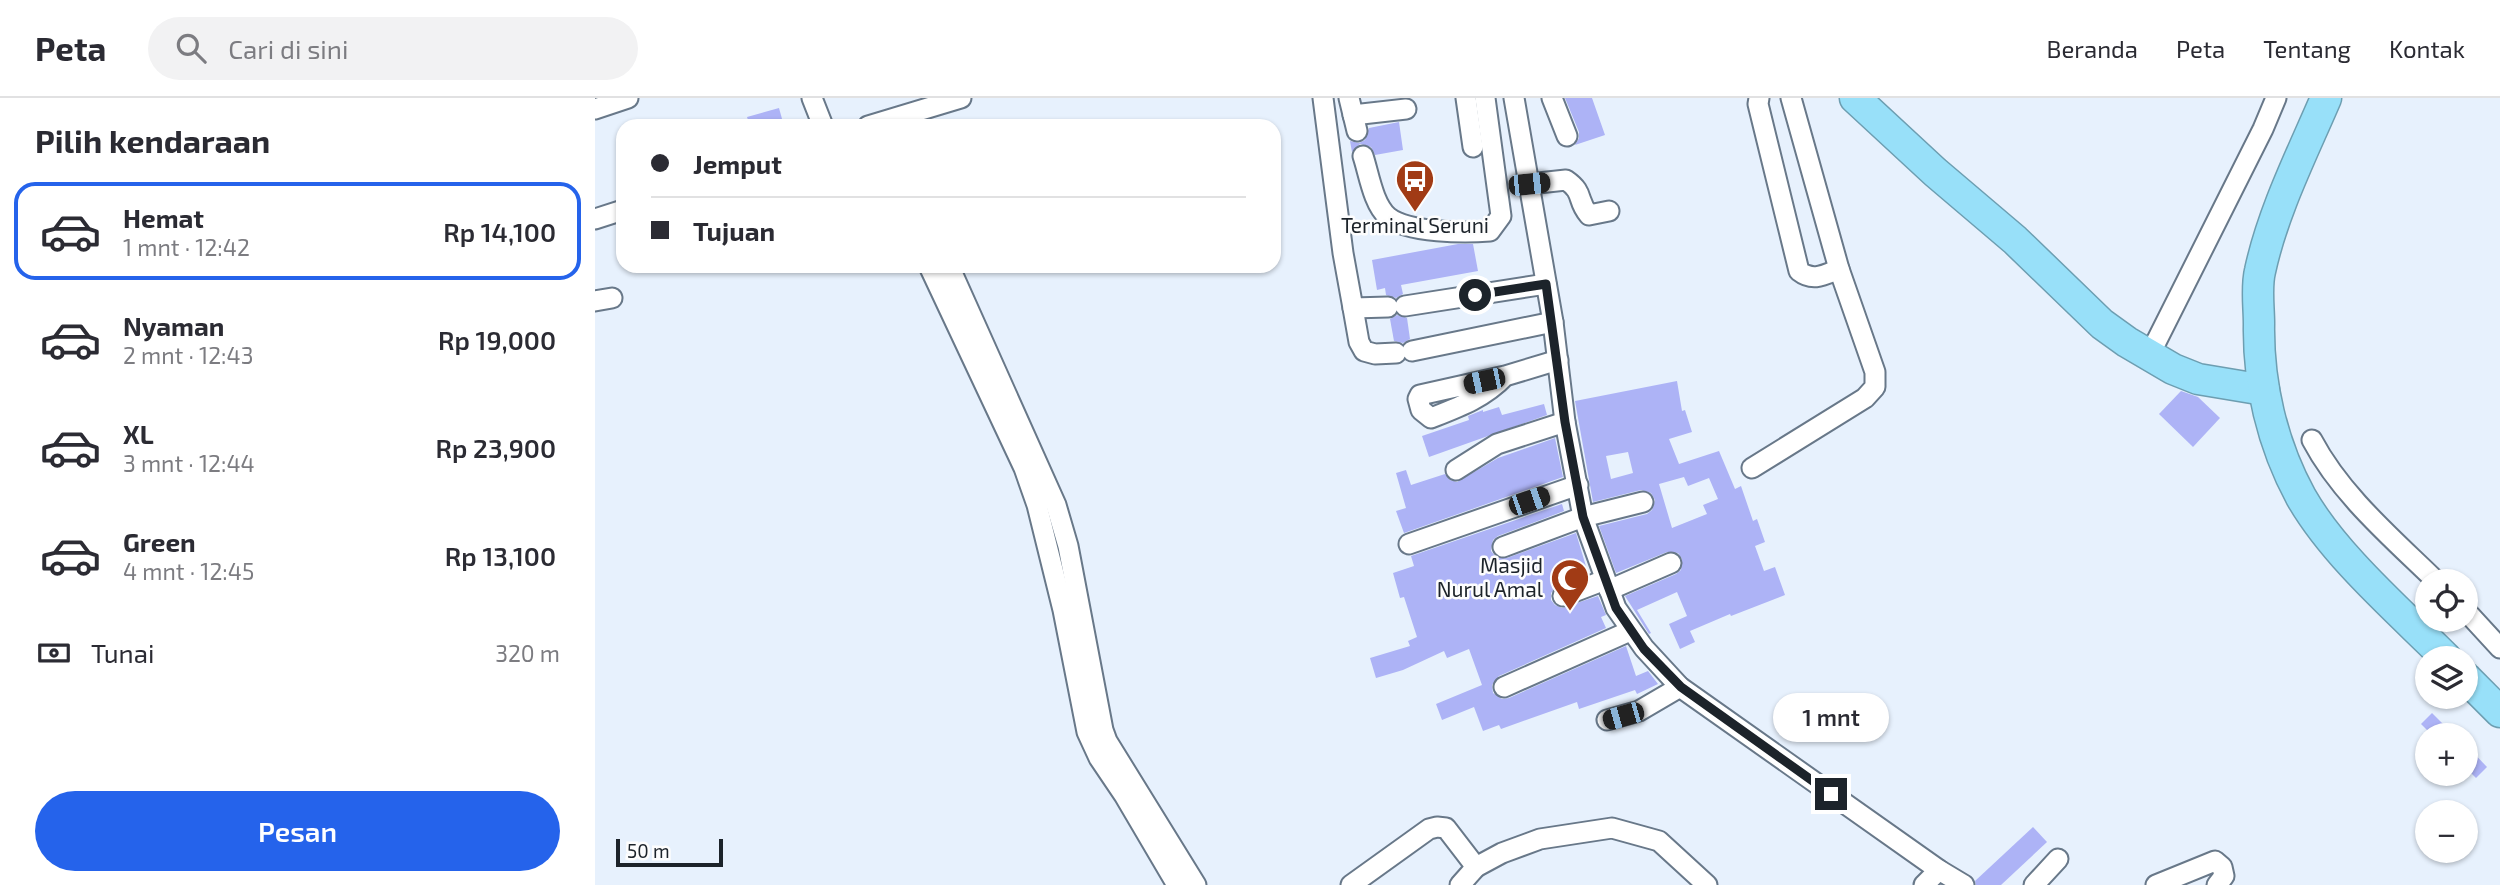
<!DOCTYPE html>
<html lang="id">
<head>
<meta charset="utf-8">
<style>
  :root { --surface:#fff; --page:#f2f2f3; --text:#2b2b33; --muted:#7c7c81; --line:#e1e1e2; --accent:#2563eb }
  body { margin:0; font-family:"Exo 2",sans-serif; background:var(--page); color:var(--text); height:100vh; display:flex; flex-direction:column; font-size:26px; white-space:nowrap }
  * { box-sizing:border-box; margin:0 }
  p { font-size:23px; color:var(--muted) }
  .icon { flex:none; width:38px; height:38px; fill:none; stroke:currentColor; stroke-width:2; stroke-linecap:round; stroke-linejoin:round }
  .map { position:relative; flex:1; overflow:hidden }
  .side { display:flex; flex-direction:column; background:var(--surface); width:595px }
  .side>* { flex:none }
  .hud { position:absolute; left:21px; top:21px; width:665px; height:154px; border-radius:21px; box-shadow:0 2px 5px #0004; display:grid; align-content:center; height:154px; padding:0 35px; background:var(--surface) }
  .controls { position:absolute; left:1820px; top:471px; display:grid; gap:14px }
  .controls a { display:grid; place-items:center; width:63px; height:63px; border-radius:50%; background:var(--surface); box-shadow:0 2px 5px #0004; font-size:35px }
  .scale { position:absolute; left:21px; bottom:18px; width:107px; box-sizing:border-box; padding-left:7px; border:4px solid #1c232a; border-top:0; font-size:19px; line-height:24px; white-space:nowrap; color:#1c232a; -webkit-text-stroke:5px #fdfdfd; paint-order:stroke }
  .end { position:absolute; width:32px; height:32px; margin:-16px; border:9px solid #1c232a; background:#fff; box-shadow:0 0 0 4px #fff }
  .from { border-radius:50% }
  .bubble { position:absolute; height:49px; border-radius:24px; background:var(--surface); box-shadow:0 2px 5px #0004; font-size:23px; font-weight:600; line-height:49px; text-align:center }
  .car { position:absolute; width:21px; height:42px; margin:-21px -10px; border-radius:9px; box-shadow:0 0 5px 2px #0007; background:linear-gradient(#222 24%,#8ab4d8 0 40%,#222 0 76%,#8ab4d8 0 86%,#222 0) }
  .hud b { display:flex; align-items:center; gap:24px; height:66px; font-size:26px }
  .hud b+b { border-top:2px solid var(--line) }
  .hud i { width:18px; height:18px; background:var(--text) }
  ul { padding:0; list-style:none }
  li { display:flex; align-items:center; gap:21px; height:98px; margin:0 14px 10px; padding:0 21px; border:4px solid transparent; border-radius:21px }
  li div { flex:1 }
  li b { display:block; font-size:26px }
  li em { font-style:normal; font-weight:600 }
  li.selected { border-color:var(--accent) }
  li>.icon { width:63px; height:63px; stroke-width:1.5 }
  h2 { padding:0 35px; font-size:32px; line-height:84px }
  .pay { display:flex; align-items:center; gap:18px; height:77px; padding:0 35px; font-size:26px }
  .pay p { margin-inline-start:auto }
  .primary-button { display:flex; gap:14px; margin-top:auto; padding:14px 35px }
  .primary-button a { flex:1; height:80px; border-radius:42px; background:var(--accent); color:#fff; font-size:28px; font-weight:600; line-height:80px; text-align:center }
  header { display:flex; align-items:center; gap:42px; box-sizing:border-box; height:98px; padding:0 35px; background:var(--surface); border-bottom:2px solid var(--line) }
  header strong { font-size:33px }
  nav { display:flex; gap:38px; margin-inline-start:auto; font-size:24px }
  .search { width:490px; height:63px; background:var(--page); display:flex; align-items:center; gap:18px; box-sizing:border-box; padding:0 24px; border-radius:38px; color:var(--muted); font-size:26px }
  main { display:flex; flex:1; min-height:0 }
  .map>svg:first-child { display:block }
</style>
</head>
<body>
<header>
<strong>Peta</strong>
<div class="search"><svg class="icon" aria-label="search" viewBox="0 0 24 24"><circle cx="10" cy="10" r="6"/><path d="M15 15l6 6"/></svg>Cari di sini</div>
<nav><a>Beranda</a><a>Peta</a><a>Tentang</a><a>Kontak</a></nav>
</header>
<main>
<section class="side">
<h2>Pilih kendaraan</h2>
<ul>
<li class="selected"><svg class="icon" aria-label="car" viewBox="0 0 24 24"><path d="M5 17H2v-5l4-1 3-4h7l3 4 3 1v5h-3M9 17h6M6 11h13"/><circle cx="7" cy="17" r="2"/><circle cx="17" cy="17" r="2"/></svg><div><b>Hemat</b><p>1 mnt · 12:42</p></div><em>Rp 14,100</em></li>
<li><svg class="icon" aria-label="car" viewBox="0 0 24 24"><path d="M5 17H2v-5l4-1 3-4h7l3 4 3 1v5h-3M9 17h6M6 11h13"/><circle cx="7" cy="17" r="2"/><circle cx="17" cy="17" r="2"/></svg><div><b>Nyaman</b><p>2 mnt · 12:43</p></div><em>Rp 19,000</em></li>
<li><svg class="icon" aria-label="car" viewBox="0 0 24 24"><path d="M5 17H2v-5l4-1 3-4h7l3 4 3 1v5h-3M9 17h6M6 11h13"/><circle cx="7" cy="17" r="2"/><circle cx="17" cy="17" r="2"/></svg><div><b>XL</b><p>3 mnt · 12:44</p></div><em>Rp 23,900</em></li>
<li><svg class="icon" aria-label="car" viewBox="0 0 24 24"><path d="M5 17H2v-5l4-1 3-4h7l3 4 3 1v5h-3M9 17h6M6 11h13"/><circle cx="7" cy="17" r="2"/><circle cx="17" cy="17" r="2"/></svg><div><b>Green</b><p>4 mnt · 12:45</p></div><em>Rp 13,100</em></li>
</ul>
<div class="pay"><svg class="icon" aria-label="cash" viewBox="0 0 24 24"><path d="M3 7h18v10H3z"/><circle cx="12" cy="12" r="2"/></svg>Tunai<p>320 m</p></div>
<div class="primary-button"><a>Pesan</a></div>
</section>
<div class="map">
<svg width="1905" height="787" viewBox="0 0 1905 787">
  <rect width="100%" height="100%" fill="#e7f1fd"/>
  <g fill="#adb3f6" fill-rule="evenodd">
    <polygon points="970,0 997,0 1010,37 980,47 984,40 984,34"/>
    <polygon points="184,10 189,28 155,28 152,19"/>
    <polygon points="804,24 808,52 780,57 776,49 765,46 757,54 755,43 764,45 770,42 774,30"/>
    <polygon points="863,146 878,146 883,173 806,187 808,196 801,200 791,197 790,190 782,192 777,162"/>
    <polygon points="802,217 812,220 815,241 808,245 799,243 795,221"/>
    <path d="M1082,283L1087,313L1090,312L1097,334L1074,341L1084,366L1124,353L1140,391L1146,388L1158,423L1162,421L1170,444L1160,448L1169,473L1180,469L1190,497L1136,518L1135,516L1095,533L1100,544L1085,551L1074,526L1092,518L1082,494L1042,512L1056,535L1054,536L1030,498L1081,476L1086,472L1087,461L1083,455L1072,454L1021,475L1004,428L1052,416L1057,412L1060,402L1056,395L1046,392L998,404L980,303ZM1033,354L1038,375L1016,381L1011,358ZM1089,379L1093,388L1114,380L1123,401L1108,407L1112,416L1077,430L1064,386Z"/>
    <polygon points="1586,293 1603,299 1625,320 1598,349 1564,316"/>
    <polygon points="949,306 952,317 834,359 827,338 874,322 873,318 888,312 888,314 904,309 907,317"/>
    <polygon points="960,340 968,379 809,435 801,413 811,410 801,375 811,372 816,387 850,376 855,382 862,384 903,360"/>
    <polygon points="967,406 969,413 903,438 898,442 896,453 901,459 912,460 981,435 993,475 963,487 956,495 956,502 960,507 967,510 1003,498 1011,517 1006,519 1011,530 904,578 897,587 898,595 907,601 914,600 1031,548 1041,578 1053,573 1063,586 1042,596 1040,592 984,611 982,604 906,631 904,627 888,633 879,609 847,622 841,606 887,587 874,551 852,560 849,553 808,572 781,580 775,560 815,548 813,543 822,539 809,499 805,500 798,475 819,468 816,458"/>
    <polygon points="1837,615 1852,630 1845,637 1837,637 1826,626"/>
    <polygon points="1871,647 1892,669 1881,680 1871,670"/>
    <polygon points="1438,729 1452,744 1406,787 1381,787 1380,783"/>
  </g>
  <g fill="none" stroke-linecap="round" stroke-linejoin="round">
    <g stroke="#687889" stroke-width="23">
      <g id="minor">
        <polyline points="217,0 228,28"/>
        <polyline points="728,0 748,155 758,210 793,209"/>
        <polyline points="754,0 762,33"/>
        <polyline points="871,0 878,49"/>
        <polyline points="919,0 958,224 970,324 988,419 1021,510 1049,550 1085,589 1344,772 1369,787"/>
        <polyline points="957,0 972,38"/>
        <path d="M1164,0L1163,6L1204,173C1218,184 1229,177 1244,171L1196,0"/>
        <polyline points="0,11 33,0"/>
        <polyline points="758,17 811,11"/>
        <polyline points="273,28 366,0"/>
        <path d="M768,58C774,76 778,106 793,119C813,135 870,135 895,133L906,118L890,0"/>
        <path d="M934,86L971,82C990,95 981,102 994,117L1014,113"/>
        <polyline points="0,121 28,112"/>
        <polyline points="334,168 429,370 442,407 468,512 492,634 504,660 529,697 582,787"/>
        <polyline points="354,168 461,407 473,448 508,632 512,643 601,787"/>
        <polyline points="0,203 17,200"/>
        <polyline points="810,208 951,186"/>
        <polyline points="758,210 764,244 769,253 780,256 801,255"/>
        <polyline points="817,253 958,224"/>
        <polyline points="1554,258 1668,31 1681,0"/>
        <path d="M910,278C889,300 864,309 836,320L826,312L823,301L825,297L910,278L963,262"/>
        <path d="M1717,342C1746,397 1797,440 1841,483"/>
        <polyline points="1157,370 1270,300 1280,289 1280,274 1244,171"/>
        <polyline points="861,372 902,346 970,324"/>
        <polyline points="814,446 983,387"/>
        <polyline points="908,449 988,419 1048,404"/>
        <polyline points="1014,492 1076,465"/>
        <polyline points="968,498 1010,482"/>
        <polyline points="1871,513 1905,550"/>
        <polyline points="909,589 1035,533"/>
        <polyline points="1012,622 1044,613 1085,589"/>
        <polyline points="756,787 834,731 842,729 851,730 881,769 907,755 945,741 1017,730 1064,743 1112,787"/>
        <polyline points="865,787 881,769"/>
        <polyline points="1329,787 1344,772"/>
        <polyline points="1439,787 1463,761"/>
        <polyline points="1561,787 1620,763 1627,769 1629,778 1622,787"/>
      </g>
    </g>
    <g stroke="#6d9eb1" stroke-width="33">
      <g id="highway">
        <polyline points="1260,0 1340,74 1420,142 1507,226 1532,244 1578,271 1603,281 1669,292"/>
        <path d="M1731,0C1707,56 1678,113 1665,173C1661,189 1664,209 1664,226C1663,285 1677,346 1706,399C1739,457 1804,513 1851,560"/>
        <polyline points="1871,580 1905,614"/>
      </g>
    </g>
    <use href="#minor" stroke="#fff" stroke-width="19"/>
    <use href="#highway" stroke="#98e0f9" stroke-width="30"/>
  </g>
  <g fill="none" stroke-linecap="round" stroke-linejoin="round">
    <polyline stroke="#1c232a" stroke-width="9" points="880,197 951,186 970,324 988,419 1021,510 1049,551 1086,589 1236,696"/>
  </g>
  <defs>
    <g id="bus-pin" transform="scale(2.0125)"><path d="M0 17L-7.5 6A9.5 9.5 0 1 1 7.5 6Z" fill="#a13b15" stroke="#fdfdfd"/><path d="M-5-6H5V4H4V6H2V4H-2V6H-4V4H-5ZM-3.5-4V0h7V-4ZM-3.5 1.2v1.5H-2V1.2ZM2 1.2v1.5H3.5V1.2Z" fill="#fff"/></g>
    <g id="mosque-pin" transform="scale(2.0125)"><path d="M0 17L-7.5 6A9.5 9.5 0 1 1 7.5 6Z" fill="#a13b15" stroke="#fdfdfd"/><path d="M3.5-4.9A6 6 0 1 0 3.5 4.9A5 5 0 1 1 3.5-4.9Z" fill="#fff"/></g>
  </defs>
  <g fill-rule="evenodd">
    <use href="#bus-pin" x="820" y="81"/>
    <use href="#mosque-pin" x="975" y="480"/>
  </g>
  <g text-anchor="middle" stroke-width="5" stroke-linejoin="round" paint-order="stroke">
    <g font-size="21" fill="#1c232a" stroke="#fdfdfd">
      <text x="820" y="135">Terminal Seruni</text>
      <text x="948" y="475" text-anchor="end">Masjid<tspan x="948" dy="24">Nurul Amal</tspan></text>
    </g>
  </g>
</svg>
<div class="controls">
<a><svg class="icon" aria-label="locate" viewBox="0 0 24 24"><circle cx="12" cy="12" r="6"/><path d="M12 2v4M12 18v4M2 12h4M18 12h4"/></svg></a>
<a><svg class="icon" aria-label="layers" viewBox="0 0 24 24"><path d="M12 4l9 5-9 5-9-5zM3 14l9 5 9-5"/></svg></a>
<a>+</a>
<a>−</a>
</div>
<div class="scale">50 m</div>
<i class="end from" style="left:880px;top:197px"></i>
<i class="end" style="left:1236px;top:696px"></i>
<div class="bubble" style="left:1178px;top:595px;width:116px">1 mnt</div>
<i class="car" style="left:934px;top:86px;rotate:84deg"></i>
<i class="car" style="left:889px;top:283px;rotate:258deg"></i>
<i class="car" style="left:934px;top:403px;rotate:71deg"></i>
<i class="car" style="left:1028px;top:618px;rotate:254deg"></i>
<div class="hud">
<b><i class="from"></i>Jemput</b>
<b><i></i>Tujuan</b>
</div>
</div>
</main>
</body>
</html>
